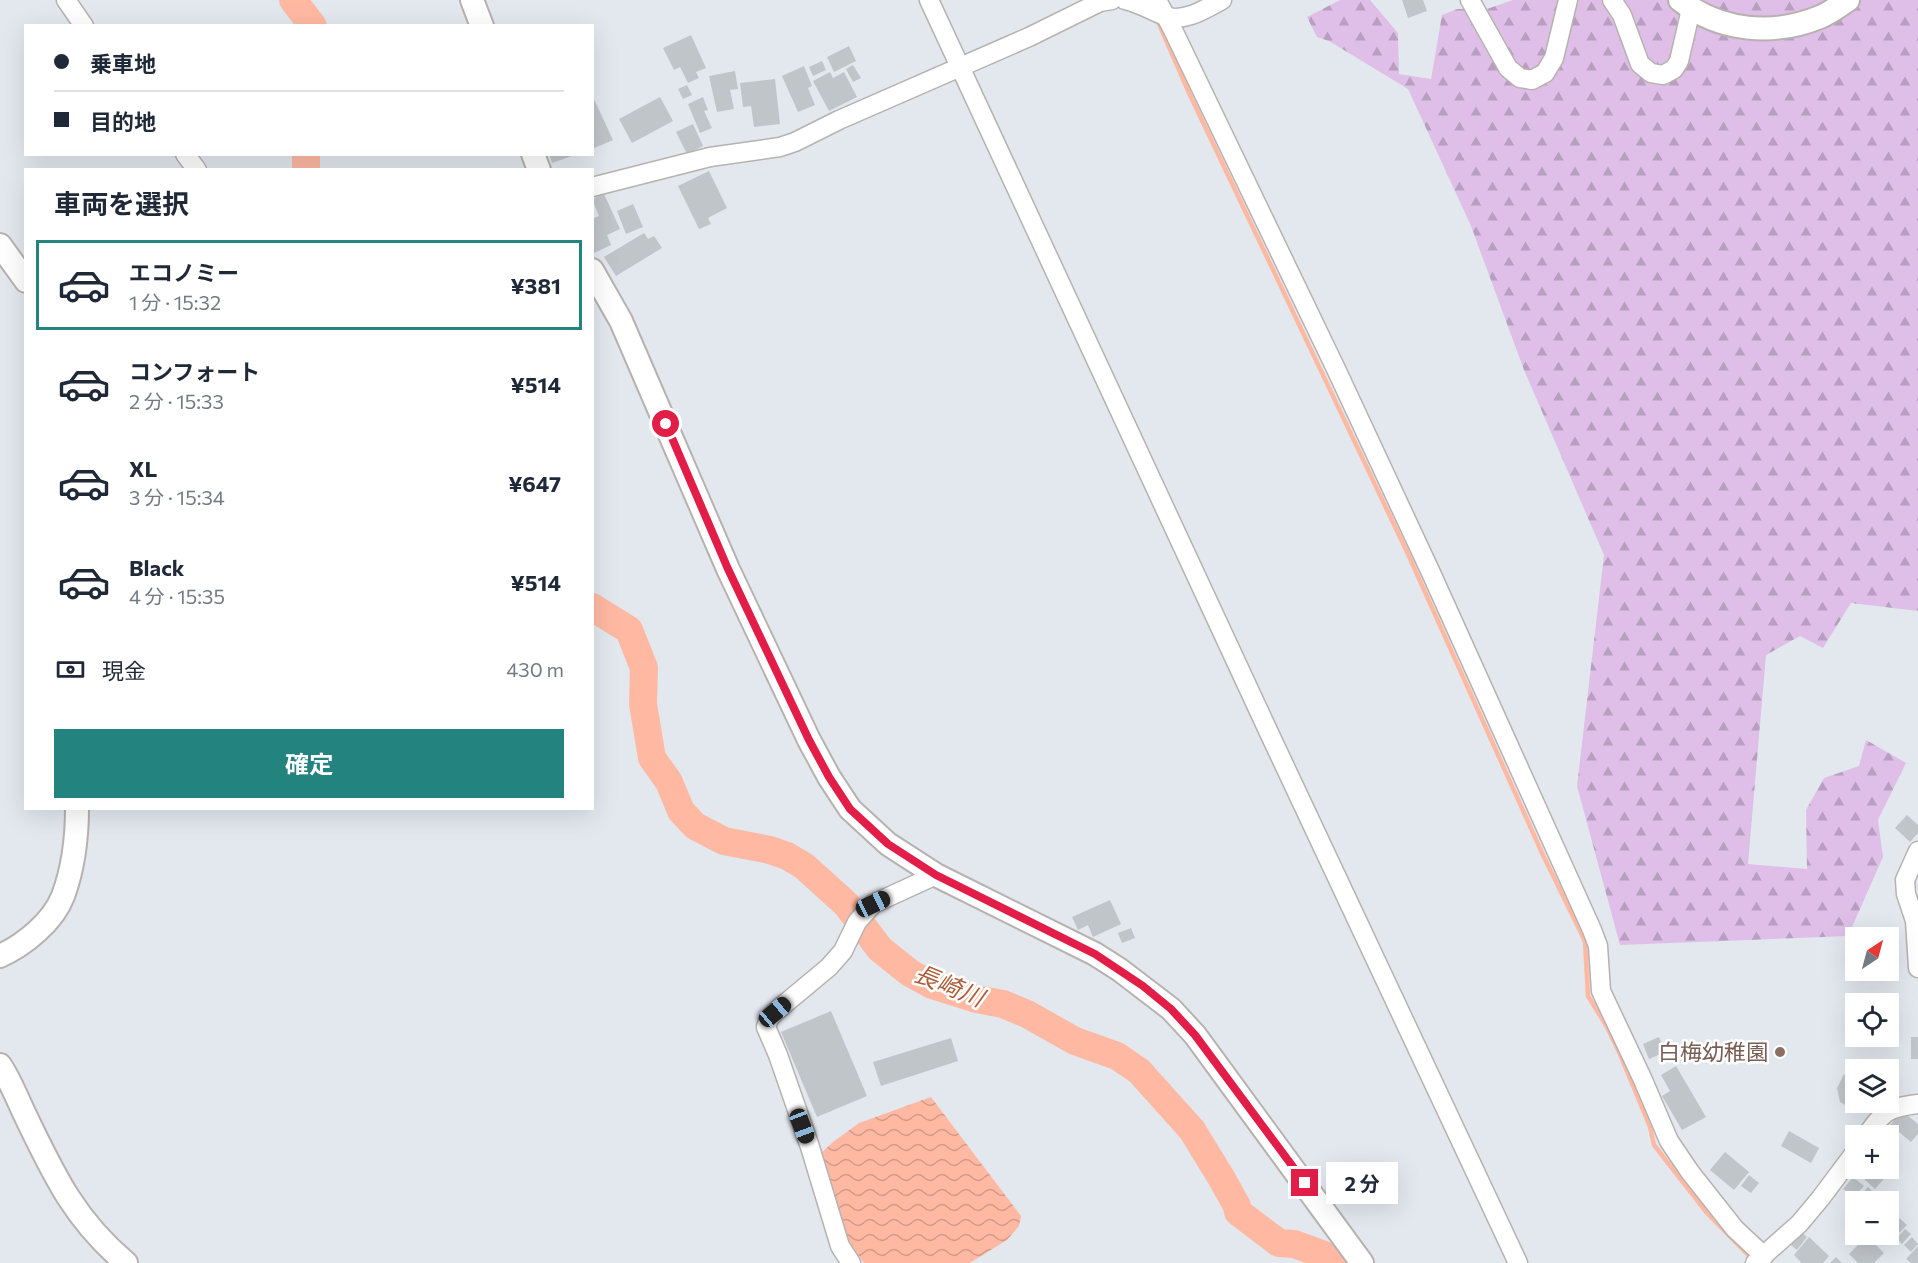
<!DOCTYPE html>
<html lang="ja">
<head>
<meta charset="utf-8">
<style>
  :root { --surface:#fff; --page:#f2f2f3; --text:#1f2937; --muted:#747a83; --line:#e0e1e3; --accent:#23837f }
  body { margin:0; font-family:Commissioner,"Noto Sans JP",sans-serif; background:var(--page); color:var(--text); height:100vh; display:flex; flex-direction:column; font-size:22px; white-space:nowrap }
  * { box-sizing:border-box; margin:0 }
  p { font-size:20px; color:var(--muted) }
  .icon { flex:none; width:33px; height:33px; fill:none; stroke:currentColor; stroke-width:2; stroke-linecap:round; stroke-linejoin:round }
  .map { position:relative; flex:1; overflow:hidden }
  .side { position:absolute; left:24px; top:168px; width:570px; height:642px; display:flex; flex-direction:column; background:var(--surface); border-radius:0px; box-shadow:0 6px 24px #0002 }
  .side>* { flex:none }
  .hud { position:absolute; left:24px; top:24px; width:570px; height:132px; border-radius:0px; box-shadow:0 6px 24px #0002; display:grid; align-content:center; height:132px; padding:0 30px; background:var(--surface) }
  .needle { width:39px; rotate:36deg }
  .tools { position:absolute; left:1845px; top:927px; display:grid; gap:12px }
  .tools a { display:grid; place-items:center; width:54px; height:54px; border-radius:0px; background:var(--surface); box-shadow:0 6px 24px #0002; font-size:30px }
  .end { position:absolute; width:27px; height:27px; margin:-14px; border:8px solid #e11d48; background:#fff; box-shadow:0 0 0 3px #fff }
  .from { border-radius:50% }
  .bubble { position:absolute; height:42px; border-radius:0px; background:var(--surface); box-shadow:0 6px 24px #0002; font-size:20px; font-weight:700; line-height:42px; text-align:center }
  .car { position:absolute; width:18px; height:36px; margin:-18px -9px; border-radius:8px; box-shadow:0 0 4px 2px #0007; background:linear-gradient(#222 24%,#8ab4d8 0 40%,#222 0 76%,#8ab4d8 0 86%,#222 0) }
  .hud b { display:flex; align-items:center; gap:21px; height:57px; font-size:22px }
  .hud b+b { border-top:2px solid var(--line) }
  .hud i { width:15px; height:15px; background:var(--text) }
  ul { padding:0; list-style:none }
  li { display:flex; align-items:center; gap:18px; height:90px; margin:0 12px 9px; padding:0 18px; border:3px solid transparent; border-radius:0px }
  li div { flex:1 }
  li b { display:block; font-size:22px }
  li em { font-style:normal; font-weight:700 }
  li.selected { border-color:var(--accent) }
  li>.icon { width:54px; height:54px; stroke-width:1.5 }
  h2 { padding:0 30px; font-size:27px; line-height:72px }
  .pay { display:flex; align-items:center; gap:15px; height:66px; padding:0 30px; font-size:22px }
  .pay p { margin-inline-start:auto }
  .primary-button { display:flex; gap:12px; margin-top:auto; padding:12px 30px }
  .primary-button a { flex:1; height:69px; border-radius:0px; background:var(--accent); color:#fff; font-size:24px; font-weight:700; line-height:69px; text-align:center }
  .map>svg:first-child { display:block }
</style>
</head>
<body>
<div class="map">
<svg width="1918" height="1263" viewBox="0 0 1918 1263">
  <defs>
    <pattern id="forest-firs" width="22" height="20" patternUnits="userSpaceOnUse" patternTransform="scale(1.5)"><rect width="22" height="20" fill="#dfbfe8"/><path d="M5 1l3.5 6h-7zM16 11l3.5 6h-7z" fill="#b89ebf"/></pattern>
    <pattern id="water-waves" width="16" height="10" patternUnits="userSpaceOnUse" patternTransform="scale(1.5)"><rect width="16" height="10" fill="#ffb9a3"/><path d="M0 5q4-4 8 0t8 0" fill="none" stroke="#d29a88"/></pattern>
  </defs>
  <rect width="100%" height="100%" fill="#e3e8ef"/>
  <polygon fill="url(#forest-firs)" points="1340,0 1370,0 1398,33 1399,74 1431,79 1442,15 1457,9 1487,9 1513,0 1918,0 1918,611 1851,603 1823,648 1800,636 1766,655 1748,864 1807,869 1806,810 1824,778 1859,766 1866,740 1906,763 1878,820 1883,857 1848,936 1620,945 1577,786 1604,555 1524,370 1471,226 1408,89 1329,41 1317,37 1307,17"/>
  <polygon fill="url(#water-waves)" points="931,1097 1021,1216 1019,1226 1007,1240 970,1263 864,1263 841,1230 821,1153 833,1142 859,1123"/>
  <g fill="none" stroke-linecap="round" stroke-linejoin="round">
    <polyline stroke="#ffb9a3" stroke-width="4.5" points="1156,17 1189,93 1407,552 1542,853 1582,935 1585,942 1588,996 1607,1027 1619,1052 1650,1127 1654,1145 1707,1213 1753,1260"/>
    <g stroke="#ffb9a3" stroke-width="28">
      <polyline points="293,0 313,26"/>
      <polyline points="306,154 306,170"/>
      <polyline points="592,607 629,630 644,668 643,704 652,758 669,782 681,811 695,826 724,841 770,850 787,856 804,866 846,904 880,949 910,973 932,985 976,999 1003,1004 1027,1014 1075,1041 1117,1056 1139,1071 1192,1130 1222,1179 1237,1206 1238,1212 1279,1243 1294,1244 1324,1255 1332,1263"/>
    </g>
  </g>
  <g fill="#c0c5ca">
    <polygon points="1402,0 1423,0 1427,11 1408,18"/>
    <polygon points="691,35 706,68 696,72 699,78 688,83 680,67 674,70 663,48"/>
    <polygon points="849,46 856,61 834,72 827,57"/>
    <polygon points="822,61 826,70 813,76 809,67"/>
    <polygon points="853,65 861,78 853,82 846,69"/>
    <polygon points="804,66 812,86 808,88 815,105 798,112 782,76"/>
    <polygon points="735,71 738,89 730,90 734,109 717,112 709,76"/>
    <polygon points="830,72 833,78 844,72 857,97 829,111 813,81"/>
    <polygon points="775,79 780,124 754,127 751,106 743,107 740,83"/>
    <polygon points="687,85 692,95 683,99 678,89"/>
    <polygon points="660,97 673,121 632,143 619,119"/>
    <polygon points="703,97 708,110 704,111 712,128 700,133 688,104"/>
    <polygon points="594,99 613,140 592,149 592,100"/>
    <polygon points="693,124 703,146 687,154 676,132"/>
    <polygon points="549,154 575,154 575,155 552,163"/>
    <polygon points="709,171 727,208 708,218 711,224 699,229 678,186"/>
    <polygon points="604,194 620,229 607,235 611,245 592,254 592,219 599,216 592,199"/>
    <polygon points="633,204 643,227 626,234 617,211"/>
    <polygon points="644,233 648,239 654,236 662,248 616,276 604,257"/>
    <polygon points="1907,815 1918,825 1918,833 1910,842 1895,828"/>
    <polygon points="1110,900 1121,924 1093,937 1088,925 1078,930 1072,917"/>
    <polygon points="1131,928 1135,938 1122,943 1118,933"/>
    <polygon points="831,1011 867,1096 817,1117 781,1032"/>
    <polygon points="1659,1037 1665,1052 1649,1059 1643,1044"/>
    <rect x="1911" y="1037" width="7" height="22"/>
    <polygon points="951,1038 958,1061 881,1086 873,1062"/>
    <polygon points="1676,1066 1706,1117 1682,1130 1662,1096 1670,1091 1661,1075"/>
    <polygon points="1844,1074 1856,1080 1856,1102 1854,1110 1840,1102 1837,1088"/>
    <polygon points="1902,1111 1918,1124 1918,1134 1911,1142 1899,1132 1896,1136 1887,1129"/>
    <polygon points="1789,1131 1819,1148 1811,1163 1781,1146"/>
    <polygon points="1725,1152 1749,1172 1734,1190 1710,1170"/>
    <polygon points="1856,1164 1856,1168 1881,1168 1888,1174 1875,1189 1852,1168"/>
    <polygon points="1749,1175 1759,1183 1751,1193 1741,1186"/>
    <polygon points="1853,1177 1864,1186 1853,1198 1843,1189"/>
    <polygon points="1868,1187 1883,1202 1856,1202 1856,1210 1851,1205"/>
    <polygon points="1888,1208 1907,1225 1890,1242 1883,1234 1888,1234"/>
    <polygon points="1905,1229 1911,1234 1902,1244 1897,1238"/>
    <polygon points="1801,1232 1807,1237 1797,1250 1791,1245"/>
    <polygon points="1867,1236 1884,1253 1874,1263 1858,1263 1849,1254"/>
    <polygon points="1809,1237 1829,1256 1823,1263 1800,1263 1801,1262 1794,1255"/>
    <polygon points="1912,1237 1918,1244 1911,1252 1904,1245"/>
    <polygon points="1918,1246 1918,1263 1911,1263 1906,1259"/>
    <polygon points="1836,1257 1842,1263 1830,1263"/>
  </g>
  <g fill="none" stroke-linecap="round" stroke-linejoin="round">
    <g stroke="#b7b2af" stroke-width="21">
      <g id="minor">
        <polyline points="66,0 84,26"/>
        <polyline points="929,0 1264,722 1518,1263"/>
        <path d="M1125,0C1139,3 1152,11 1165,16C1184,23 1205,9 1222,0"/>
        <polyline points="1157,0 1173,30 1336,369 1432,575 1592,930 1598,946 1601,991 1643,1080 1669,1141 1690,1172 1735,1229 1764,1256"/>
        <polyline points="1470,0 1508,68 1520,78 1532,80 1545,73 1554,58 1568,0"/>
        <polyline points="1612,0 1622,15 1640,64 1651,73 1663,75 1674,69 1679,61 1691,9"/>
        <polyline points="185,154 197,170"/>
        <polyline points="592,187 710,157 780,147 795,142 839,120 1029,37 1100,2 1112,0"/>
        <polyline points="1918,851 1905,880 1906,894 1915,921 1918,968"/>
        <path d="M1866,1136C1884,1111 1887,1108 1918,1104"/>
        <polyline points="851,1263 840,1246 810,1147 778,1055 766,1027 769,1019 775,1012 829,967 843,951 857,922 873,904 936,875"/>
        <polyline points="1755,1263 1799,1224 1820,1199 1856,1151"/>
      </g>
    </g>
    <g stroke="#b7b2af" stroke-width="26">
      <g id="tertiary">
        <polyline points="472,0 482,26"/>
        <path d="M1680,0C1720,32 1774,36 1820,17C1830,13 1839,6 1848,0"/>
        <polyline points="533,154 539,170"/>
        <polyline points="0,245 26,281"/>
        <polyline points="592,270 621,321 728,569 809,740 829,777 850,809 888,844 936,875 1095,954 1120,970 1171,1009 1195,1035 1362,1263"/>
        <path d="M0,956C24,945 53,922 63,896C73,869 77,837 77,808"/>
        <path d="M0,1065C11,1081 18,1101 27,1119C55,1177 75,1220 126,1263"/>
      </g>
    </g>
    <use href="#minor" stroke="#fff" stroke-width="18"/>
    <use href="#tertiary" stroke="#fff" stroke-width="22"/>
  </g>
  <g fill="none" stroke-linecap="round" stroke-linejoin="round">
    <polyline stroke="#e11d48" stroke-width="8" points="666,424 728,569 809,740 829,777 850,809 888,844 936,875 1095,954 1143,986 1171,1009 1195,1035 1305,1183"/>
  </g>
  <circle fill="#8d6e63" stroke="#fff" stroke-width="2" cx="1780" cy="1052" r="6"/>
  <g text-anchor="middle" stroke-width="5" stroke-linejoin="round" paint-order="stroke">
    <g font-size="22" fill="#785e54" stroke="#fff" text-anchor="end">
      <text x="1768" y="1060">白梅幼稚園</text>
    </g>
    <g font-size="24" font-style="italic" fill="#ad5d39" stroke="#fff">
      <text transform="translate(949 986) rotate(22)" y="8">長崎川</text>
    </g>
  </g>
</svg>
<div class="tools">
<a><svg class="needle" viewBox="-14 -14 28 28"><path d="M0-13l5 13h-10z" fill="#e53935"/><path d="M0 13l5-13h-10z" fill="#747a83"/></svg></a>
<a><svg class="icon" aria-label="locate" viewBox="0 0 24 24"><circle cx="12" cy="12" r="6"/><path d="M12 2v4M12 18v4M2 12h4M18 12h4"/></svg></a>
<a><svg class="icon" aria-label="layers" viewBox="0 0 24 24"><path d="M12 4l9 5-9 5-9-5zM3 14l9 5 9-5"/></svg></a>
<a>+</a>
<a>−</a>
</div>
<i class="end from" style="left:666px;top:424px"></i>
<i class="end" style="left:1305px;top:1183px"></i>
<div class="bubble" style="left:1326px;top:1162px;width:72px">2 分</div>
<i class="car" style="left:873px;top:904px;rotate:65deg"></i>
<i class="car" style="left:775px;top:1012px;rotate:50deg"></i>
<i class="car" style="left:802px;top:1126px;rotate:159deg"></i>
<div class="hud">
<b><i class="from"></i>乗車地</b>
<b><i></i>目的地</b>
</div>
<section class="side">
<h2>車両を選択</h2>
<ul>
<li class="selected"><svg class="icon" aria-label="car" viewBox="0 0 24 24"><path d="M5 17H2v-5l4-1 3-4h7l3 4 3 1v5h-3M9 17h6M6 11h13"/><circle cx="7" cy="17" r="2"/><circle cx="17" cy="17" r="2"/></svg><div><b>エコノミー</b><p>1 分 · 15:32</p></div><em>¥381</em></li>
<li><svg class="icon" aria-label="car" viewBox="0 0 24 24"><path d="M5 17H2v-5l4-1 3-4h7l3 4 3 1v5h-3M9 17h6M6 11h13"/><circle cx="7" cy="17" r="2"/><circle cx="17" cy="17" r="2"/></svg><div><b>コンフォート</b><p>2 分 · 15:33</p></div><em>¥514</em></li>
<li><svg class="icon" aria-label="car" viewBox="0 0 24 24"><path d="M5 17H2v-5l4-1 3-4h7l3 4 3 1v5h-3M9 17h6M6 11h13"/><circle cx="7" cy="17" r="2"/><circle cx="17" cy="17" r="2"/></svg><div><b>XL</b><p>3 分 · 15:34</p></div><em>¥647</em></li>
<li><svg class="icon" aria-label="car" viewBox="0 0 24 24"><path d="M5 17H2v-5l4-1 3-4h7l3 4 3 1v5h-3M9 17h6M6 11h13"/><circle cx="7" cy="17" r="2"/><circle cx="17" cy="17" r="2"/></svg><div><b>Black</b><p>4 分 · 15:35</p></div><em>¥514</em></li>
</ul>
<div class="pay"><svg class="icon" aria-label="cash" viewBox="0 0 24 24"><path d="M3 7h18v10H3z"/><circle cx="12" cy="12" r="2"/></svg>現金<p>430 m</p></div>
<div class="primary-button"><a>確定</a></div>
</section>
</div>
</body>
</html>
